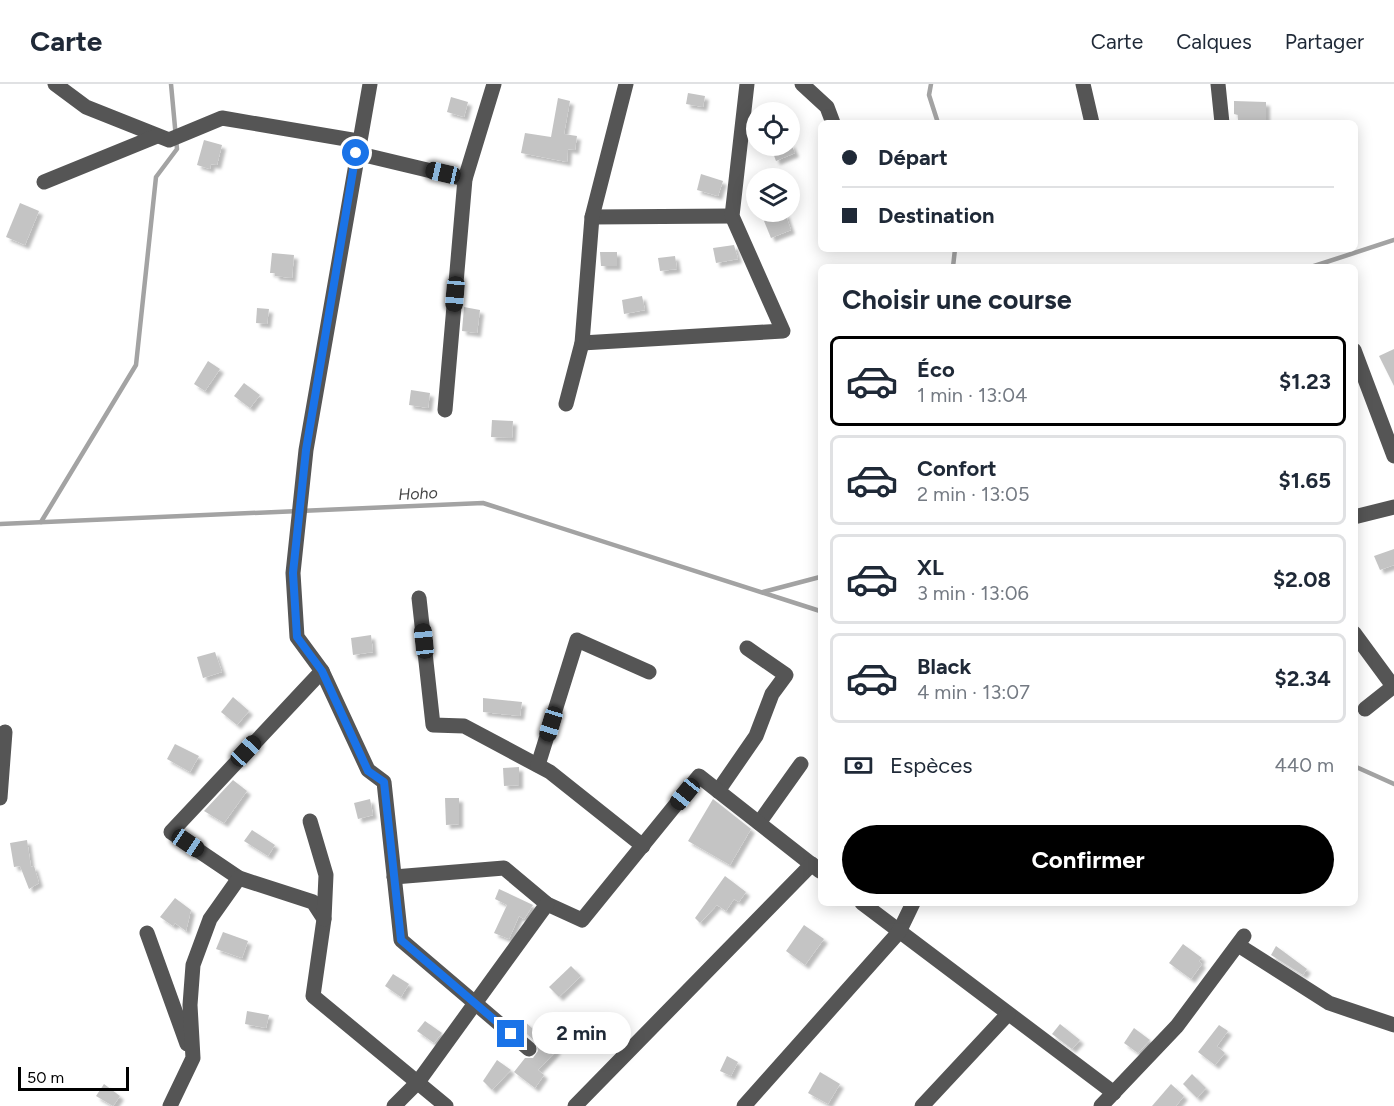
<!DOCTYPE html>
<html lang="fr">
<head>
<meta charset="utf-8">
<style>
  :root { --surface:#fff; --page:#f6f6f7; --text:#1f2937; --muted:#747a83; --line:#e0e1e3; --accent:#000 }
  body { margin:0; font-family:Figtree,sans-serif; background:var(--page); color:var(--text); height:100vh; display:flex; flex-direction:column; font-size:22px; white-space:nowrap }
  * { box-sizing:border-box; margin:0 }
  p { font-size:20px; color:var(--muted) }
  .icon { flex:none; width:33px; height:33px; fill:none; stroke:currentColor; stroke-width:2; stroke-linecap:round; stroke-linejoin:round }
  .map { position:relative; flex:1; overflow:hidden }
  .side { position:absolute; left:818px; top:180px; width:540px; height:642px; display:flex; flex-direction:column; background:var(--surface); border-radius:9px; box-shadow:0 3px 15px #0003 }
  .side>* { flex:none }
  .hud { position:absolute; left:818px; top:36px; width:540px; height:132px; border-radius:9px; box-shadow:0 3px 15px #0003; display:grid; align-content:center; height:132px; padding:0 24px; background:var(--surface) }
  .buttons { position:absolute; left:746px; top:18px; display:grid; gap:12px }
  .buttons a { display:grid; place-items:center; width:54px; height:54px; border-radius:50%; background:var(--surface); box-shadow:0 3px 15px #0003; font-size:30px }
  .scale { position:absolute; left:18px; bottom:15px; width:111px; box-sizing:border-box; padding-left:6px; border:3px solid #000; border-top:0; font-size:16px; line-height:21px; white-space:nowrap; color:#000; -webkit-text-stroke:4px #fff; paint-order:stroke }
  .end { position:absolute; width:27px; height:27px; margin:-14px; border:8px solid #1a73e8; background:#fff; box-shadow:0 0 0 3px #fff }
  .from { border-radius:50% }
  .bubble { position:absolute; height:42px; border-radius:21px; background:var(--surface); box-shadow:0 3px 15px #0003; font-size:20px; font-weight:700; line-height:42px; text-align:center }
  .car { position:absolute; width:18px; height:36px; margin:-18px -9px; border-radius:8px; box-shadow:0 0 4px 2px #0007; background:linear-gradient(#222 24%,#8ab4d8 0 40%,#222 0 76%,#8ab4d8 0 86%,#222 0) }
  .hud b { display:flex; align-items:center; gap:21px; height:57px; font-size:22px }
  .hud b+b { border-top:2px solid var(--line) }
  .hud i { width:15px; height:15px; background:var(--text) }
  ul { padding:0; list-style:none }
  li { display:flex; align-items:center; gap:18px; height:90px; margin:0 12px 9px; padding:0 12px; border:3px solid var(--line); border-radius:9px }
  li div { flex:1 }
  li b { display:block; font-size:22px }
  li em { font-style:normal; font-weight:700 }
  li.on { border-color:var(--accent) }
  li>.icon { width:54px; height:54px; stroke-width:1.5 }
  h2 { padding:0 24px; font-size:27px; line-height:72px }
  .pay { display:flex; align-items:center; gap:15px; height:66px; padding:0 24px; font-size:22px }
  .pay p { margin-inline-start:auto }
  .primary-button { display:flex; gap:12px; margin-top:auto; padding:12px 24px }
  .primary-button a { flex:1; height:69px; border-radius:36px; background:var(--accent); color:#fff; font-size:24px; font-weight:700; line-height:69px; text-align:center }
  header { display:flex; align-items:center; gap:36px; box-sizing:border-box; height:84px; padding:0 30px; background:var(--surface); border-bottom:2px solid var(--line) }
  header strong { font-size:28px }
  nav { display:flex; gap:33px; margin-inline-start:auto; font-size:21px }
  .map>svg:first-child { display:block }
</style>
</head>
<body>
<header>
<strong>Carte</strong>
<nav><a>Carte</a><a>Calques</a><a>Partager</a></nav>
</header>
<div class="map">
<svg width="1394" height="1022" viewBox="0 0 1394 1022">
  <defs>
    <filter id="shadow"><feDropShadow dx="4" dy="4" stdDeviation="1.5" flood-color="#0004"/></filter>
  </defs>
  <rect width="100%" height="100%" fill="#fff"/>
  <g fill="none" stroke-linecap="round" stroke-linejoin="round">
    <g stroke="#a3a3a3" stroke-width="4.5">
      <polyline points="931,0 929,11 938,39"/>
      <polyline points="953,183 955,165"/>
      <polyline points="1311,183 1394,156"/>
      <polyline points="41,438 136,281 156,93 177,65 171,0"/>
      <polyline points="0,440 483,419 820,527"/>
      <polyline points="763,508 820,493"/>
      <polyline points="1354,682 1394,700"/>
    </g>
  </g>
  <g fill="#c4c4c4" filter="url(#shadow)">
    <polygon points="688,9 705,12 703,23 686,20"/>
    <polygon points="451,13 468,18 464,33 447,28"/>
    <polygon points="558,14 570,17 564,50 577,52 575,66 568,65 567,78 521,69 525,49 551,53"/>
    <polygon points="1234,17 1266,18 1266,39 1238,39 1238,31 1234,30"/>
    <polygon points="204,56 222,61 217,81 211,80 210,85 197,81"/>
    <polygon points="790,58 795,69 776,77 772,66 789,62"/>
    <polygon points="701,90 723,97 718,112 697,106"/>
    <polygon points="20,119 39,127 25,161 6,153"/>
    <polygon points="785,129 791,146 771,154 764,137"/>
    <polygon points="734,161 738,175 716,179 713,164"/>
    <polygon points="600,168 617,168 617,182 601,182"/>
    <polygon points="272,169 294,171 292,194 275,192 275,189 270,189"/>
    <polygon points="675,172 677,185 660,187 658,174"/>
    <polygon points="642,212 645,226 624,230 622,216"/>
    <polygon points="464,223 480,226 477,249 462,247"/>
    <polygon points="257,224 269,225 267,240 256,239"/>
    <polygon points="1394,265 1394,302 1379,272"/>
    <polygon points="208,277 220,285 205,307 194,300"/>
    <polygon points="244,299 260,311 250,324 234,312"/>
    <polygon points="411,306 430,309 428,324 409,321"/>
    <polygon points="492,336 513,337 512,354 491,353"/>
    <polygon points="1394,465 1394,481 1380,486 1374,472"/>
    <polygon points="371,551 373,568 353,571 351,554"/>
    <polygon points="215,568 222,588 203,594 197,573"/>
    <polygon points="233,613 249,627 237,641 221,628"/>
    <polygon points="483,614 522,618 520,632 483,628"/>
    <polygon points="175,660 199,672 190,688 167,675"/>
    <polygon points="519,683 519,701 504,702 503,684"/>
    <polygon points="233,696 247,707 224,739 204,727"/>
    <polygon points="445,714 459,714 459,740 446,741"/>
    <polygon points="370,715 373,731 358,735 354,719"/>
    <polygon points="713,715 751,745 730,781 688,757"/>
    <polygon points="252,746 275,761 268,772 244,757"/>
    <polygon points="27,756 31,783 34,782 39,799 29,805 20,782 14,783 10,759"/>
    <polygon points="725,792 746,808 739,818 734,815 726,827 717,821 700,839 695,834"/>
    <polygon points="499,805 533,821 524,835 519,832 509,855 494,849 507,821 495,815"/>
    <polygon points="175,814 191,826 186,847 175,839 173,842 160,833"/>
    <polygon points="804,841 824,855 805,881 786,867"/>
    <polygon points="223,848 248,857 242,874 216,865"/>
    <polygon points="1183,860 1202,874 1199,877 1202,880 1191,895 1169,879"/>
    <polygon points="1276,862 1307,885 1303,891 1271,871"/>
    <polygon points="571,882 581,892 559,913 549,903"/>
    <polygon points="393,890 409,900 401,913 385,902"/>
    <polygon points="247,927 269,931 266,944 245,940"/>
    <polygon points="425,937 442,949 434,959 417,947"/>
    <polygon points="524,937 557,966 538,986 544,991 535,1004 514,988 525,974 533,974 538,967 536,958 519,943"/>
    <polygon points="1060,940 1080,956 1072,965 1052,950"/>
    <polygon points="1219,941 1228,947 1217,962 1225,969 1215,981 1198,968"/>
    <polygon points="1134,944 1150,956 1138,969 1124,959"/>
    <polygon points="727,972 738,978 731,992 720,987"/>
    <polygon points="497,976 511,986 492,1006 483,997"/>
    <polygon points="820,988 840,1000 828,1020 808,1009"/>
    <polygon points="1192,990 1206,1004 1197,1014 1183,1000"/>
    <polygon points="104,1000 120,1012 113,1022 96,1012"/>
    <polygon points="1171,1000 1184,1012 1176,1022 1152,1022"/>
  </g>
  <g fill="none" stroke-linecap="round" stroke-linejoin="round">
    <g stroke="#555" stroke-width="15">
      <polyline points="55,0 86,23 169,56 222,34 358,57"/>
      <polyline points="370,0 306,366 293,489 297,553 322,587 171,748 239,794 313,818 324,835 313,912 446,1022"/>
      <polyline points="802,0 827,23 833,39"/>
      <polyline points="1083,0 1092,39"/>
      <polyline points="1218,0 1222,39"/>
      <polyline points="356,69 465,95"/>
      <polyline points="44,98 157,52"/>
      <polyline points="592,133 732,132"/>
      <polyline points="582,259 783,247 732,132 747,0"/>
      <polyline points="1354,266 1394,372"/>
      <polyline points="566,320 582,259 592,133 626,0"/>
      <polyline points="445,326 465,95 494,0"/>
      <polyline points="1354,433 1394,423"/>
      <polyline points="419,514 433,641 464,642 550,688 643,762"/>
      <polyline points="1354,549 1393,602"/>
      <polyline points="322,587 368,686 384,698 401,856 529,965"/>
      <polyline points="1365,625 1394,602"/>
      <polyline points="538,681 577,556 649,588"/>
      <polyline points="718,707 756,652 772,610 786,591 747,564"/>
      <polyline points="0,714 5,648"/>
      <polyline points="310,737 326,791 324,835"/>
      <polyline points="759,739 801,680"/>
      <polyline points="394,793 504,784 547,820 582,836 699,692 820,787"/>
      <polyline points="862,819 1114,1009"/>
      <polyline points="147,849 187,960"/>
      <polyline points="1238,861 1329,919 1394,941"/>
      <polyline points="170,1022 193,974 190,921 193,881 210,835 239,794"/>
      <polyline points="394,1022 418,998 547,820"/>
      <polyline points="575,1022 812,780"/>
      <polyline points="744,1022 899,848 913,819"/>
      <polyline points="922,1022 1008,930"/>
      <polyline points="1101,1022 1177,942 1244,852"/>
    </g>
  </g>
  <g fill="none" stroke-linecap="round" stroke-linejoin="round">
    <polyline stroke="#1a73e8" stroke-width="8" points="356,69 306,366 293,489 297,553 322,587 368,687 384,698 401,856 511,950"/>
  </g>
  <g text-anchor="middle" stroke-width="4.5" stroke-linejoin="round" paint-order="stroke">
    <g font-size="16" font-style="italic" fill="#444" stroke="#fff">
      <text transform="translate(418 409) rotate(-3)" y="6">Hoho</text>
    </g>
  </g>
</svg>
<div class="buttons">
<a><svg class="icon" aria-label="locate" viewBox="0 0 24 24"><circle cx="12" cy="12" r="6"/><path d="M12 2v4M12 18v4M2 12h4M18 12h4"/></svg></a>
<a><svg class="icon" aria-label="layers" viewBox="0 0 24 24"><path d="M12 4l9 5-9 5-9-5zM3 14l9 5 9-5"/></svg></a>
</div>
<div class="scale">50 m</div>
<i class="end from" style="left:356px;top:69px"></i>
<i class="end" style="left:511px;top:950px"></i>
<div class="bubble" style="left:532px;top:928px;width:99px">2 min</div>
<i class="car" style="left:443px;top:89px;rotate:283deg"></i>
<i class="car" style="left:455px;top:210px;rotate:185deg"></i>
<i class="car" style="left:424px;top:557px;rotate:354deg"></i>
<i class="car" style="left:551px;top:640px;rotate:197deg"></i>
<i class="car" style="left:246px;top:667px;rotate:43deg"></i>
<i class="car" style="left:685px;top:710px;rotate:219deg"></i>
<i class="car" style="left:188px;top:759px;rotate:124deg"></i>
<div class="hud">
<b><i class="from"></i>Départ</b>
<b><i></i>Destination</b>
</div>
<section class="side">
<h2>Choisir une course</h2>
<ul>
<li class="on"><svg class="icon" aria-label="car" viewBox="0 0 24 24"><path d="M5 17H2v-5l4-1 3-4h7l3 4 3 1v5h-3M9 17h6M6 11h13"/><circle cx="7" cy="17" r="2"/><circle cx="17" cy="17" r="2"/></svg><div><b>Éco</b><p>1 min · 13:04</p></div><em>$1.23</em></li>
<li><svg class="icon" aria-label="car" viewBox="0 0 24 24"><path d="M5 17H2v-5l4-1 3-4h7l3 4 3 1v5h-3M9 17h6M6 11h13"/><circle cx="7" cy="17" r="2"/><circle cx="17" cy="17" r="2"/></svg><div><b>Confort</b><p>2 min · 13:05</p></div><em>$1.65</em></li>
<li><svg class="icon" aria-label="car" viewBox="0 0 24 24"><path d="M5 17H2v-5l4-1 3-4h7l3 4 3 1v5h-3M9 17h6M6 11h13"/><circle cx="7" cy="17" r="2"/><circle cx="17" cy="17" r="2"/></svg><div><b>XL</b><p>3 min · 13:06</p></div><em>$2.08</em></li>
<li><svg class="icon" aria-label="car" viewBox="0 0 24 24"><path d="M5 17H2v-5l4-1 3-4h7l3 4 3 1v5h-3M9 17h6M6 11h13"/><circle cx="7" cy="17" r="2"/><circle cx="17" cy="17" r="2"/></svg><div><b>Black</b><p>4 min · 13:07</p></div><em>$2.34</em></li>
</ul>
<div class="pay"><svg class="icon" aria-label="cash" viewBox="0 0 24 24"><path d="M3 7h18v10H3z"/><circle cx="12" cy="12" r="2"/></svg>Espèces<p>440 m</p></div>
<div class="primary-button"><a>Confirmer</a></div>
</section>
</div>
</body>
</html>
